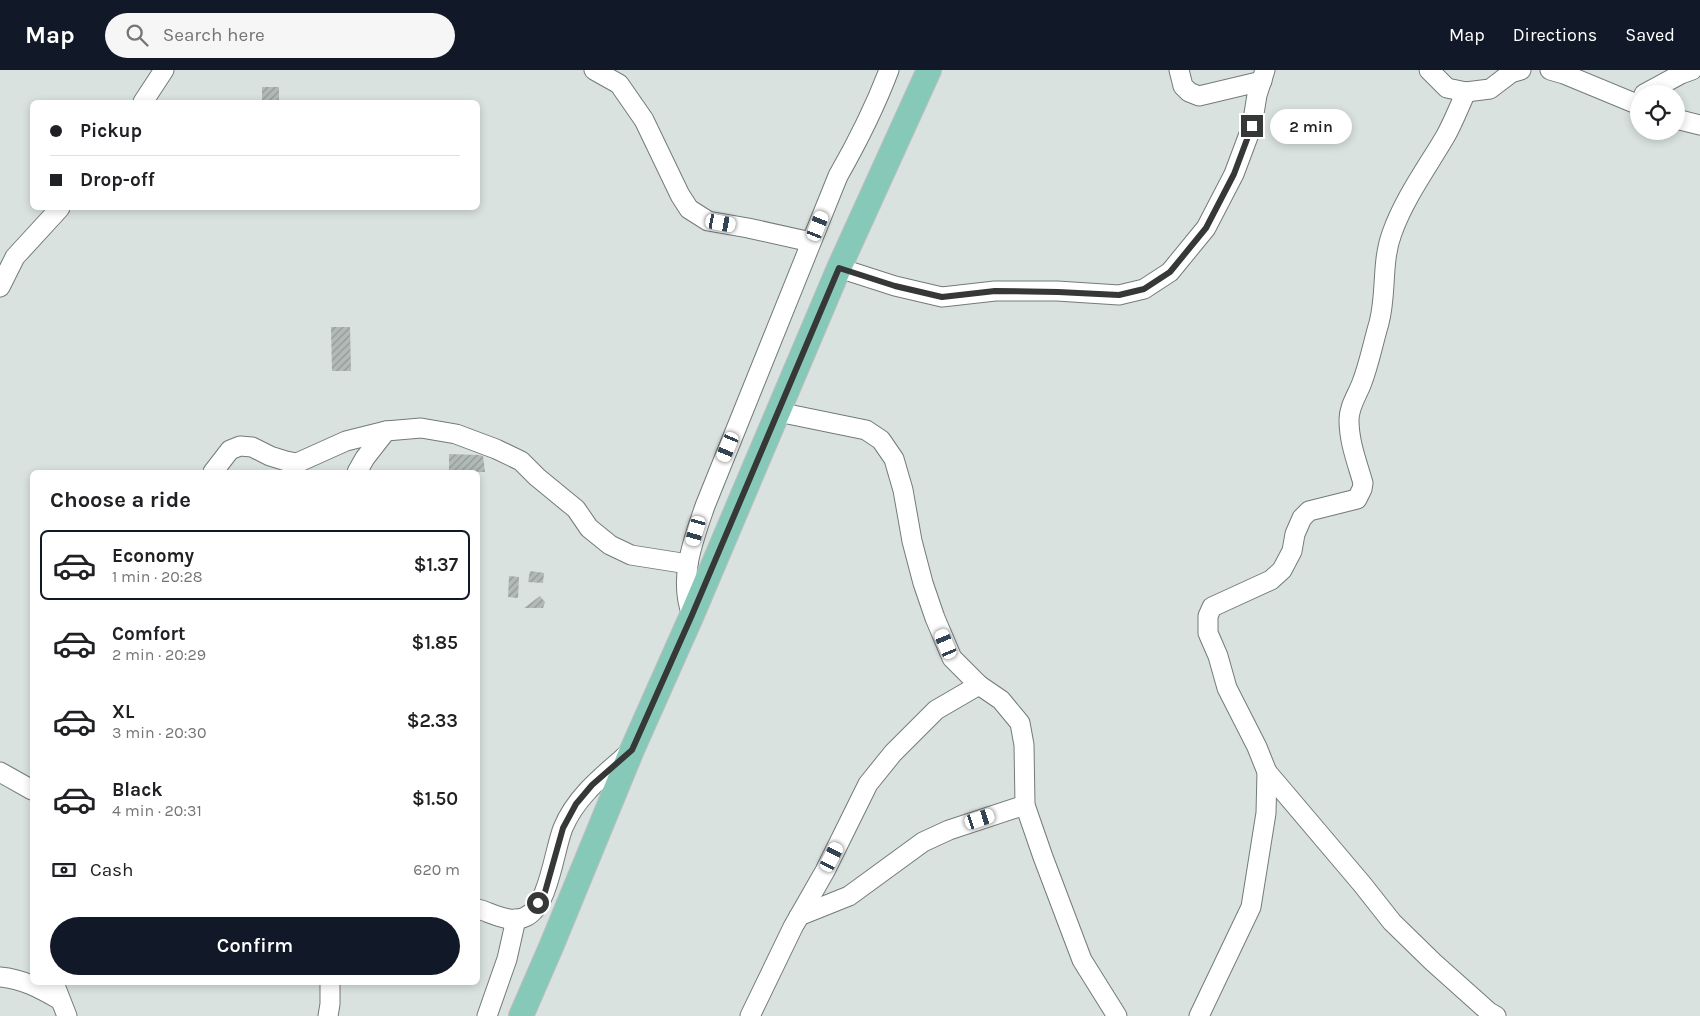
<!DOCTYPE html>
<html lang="en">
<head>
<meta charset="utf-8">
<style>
  :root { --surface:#fff; --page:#f6f6f6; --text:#202124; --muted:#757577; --line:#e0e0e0; --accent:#111827 }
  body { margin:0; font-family:Karla,sans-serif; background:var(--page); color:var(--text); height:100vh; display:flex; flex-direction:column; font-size:19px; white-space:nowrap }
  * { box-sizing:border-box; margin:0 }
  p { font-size:16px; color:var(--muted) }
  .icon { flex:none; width:28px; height:28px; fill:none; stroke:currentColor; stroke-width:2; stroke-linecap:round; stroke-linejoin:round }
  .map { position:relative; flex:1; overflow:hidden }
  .drawer { position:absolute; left:30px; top:400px; width:450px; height:515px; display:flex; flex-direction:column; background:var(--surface); border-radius:8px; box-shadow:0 2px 8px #0003 }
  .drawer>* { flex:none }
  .banner { position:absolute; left:30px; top:30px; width:450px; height:110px; border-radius:8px; box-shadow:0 2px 8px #0003; display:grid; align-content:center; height:110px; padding:0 20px; background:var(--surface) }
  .tools { position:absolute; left:1630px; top:15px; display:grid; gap:10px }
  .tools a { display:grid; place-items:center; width:55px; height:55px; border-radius:50%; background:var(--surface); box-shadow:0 2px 8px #0003; font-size:25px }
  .end { position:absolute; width:22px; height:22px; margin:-11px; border:6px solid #353837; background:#fff; box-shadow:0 0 0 2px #fff }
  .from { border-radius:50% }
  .bubble { position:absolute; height:35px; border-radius:18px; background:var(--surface); box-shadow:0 2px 8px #0003; font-size:16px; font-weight:600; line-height:35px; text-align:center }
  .car { position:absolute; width:15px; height:30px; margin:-15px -8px; border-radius:6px; box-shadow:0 0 4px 1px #0007; background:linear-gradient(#fff 24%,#345 0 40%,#fff 0 76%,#345 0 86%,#fff 0) }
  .banner b { display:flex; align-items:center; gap:18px; height:48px; font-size:19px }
  .banner b+b { border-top:1px solid var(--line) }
  .banner i { width:12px; height:12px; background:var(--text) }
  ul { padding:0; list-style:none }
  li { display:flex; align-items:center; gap:15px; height:70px; margin:0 10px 8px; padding:0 10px; border:2px solid transparent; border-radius:8px }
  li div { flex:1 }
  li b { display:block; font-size:19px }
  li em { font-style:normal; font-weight:600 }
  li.selected { border-color:var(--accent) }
  li>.icon { width:45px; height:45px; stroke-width:1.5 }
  h2 { padding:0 20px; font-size:22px; line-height:60px }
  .pay { display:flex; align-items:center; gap:12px; height:55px; padding:0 20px; font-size:19px }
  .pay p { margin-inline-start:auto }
  .cta { display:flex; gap:10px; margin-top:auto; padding:10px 20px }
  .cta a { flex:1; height:58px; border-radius:30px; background:var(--accent); color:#fff; font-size:20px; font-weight:600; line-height:58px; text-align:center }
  header { display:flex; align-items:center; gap:30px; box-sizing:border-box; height:70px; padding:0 25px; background:var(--accent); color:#fff }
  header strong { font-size:24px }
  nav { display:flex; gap:28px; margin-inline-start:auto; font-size:18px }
  .search { width:350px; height:45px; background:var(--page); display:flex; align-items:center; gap:12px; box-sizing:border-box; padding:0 18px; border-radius:28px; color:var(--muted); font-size:19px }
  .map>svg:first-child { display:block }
</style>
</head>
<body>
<header>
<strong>Map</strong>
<div class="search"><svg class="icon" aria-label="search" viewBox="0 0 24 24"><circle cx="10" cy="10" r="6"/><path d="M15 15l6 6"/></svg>Search here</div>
<nav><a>Map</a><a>Directions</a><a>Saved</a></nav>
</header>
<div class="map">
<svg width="1700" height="946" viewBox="0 0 1700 946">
  <defs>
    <pattern id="building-hatch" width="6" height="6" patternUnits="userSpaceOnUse" patternTransform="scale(1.25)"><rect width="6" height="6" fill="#b2bab7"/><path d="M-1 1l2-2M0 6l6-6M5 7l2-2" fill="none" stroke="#929896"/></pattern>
  </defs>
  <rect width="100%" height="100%" fill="#d9e2df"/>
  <g fill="url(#building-hatch)">
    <rect x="262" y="17" width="17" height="15"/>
    <polygon points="331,257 350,257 351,301 332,301"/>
    <polygon points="449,384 479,385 483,386 485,402 449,402"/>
    <polygon points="530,501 544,503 543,513 528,512"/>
    <polygon points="509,506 519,507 518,528 508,527"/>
    <polygon points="540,526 545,532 543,538 524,538"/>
  </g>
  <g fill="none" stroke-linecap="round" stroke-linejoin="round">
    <g stroke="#737b79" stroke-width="21">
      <g id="minor">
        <polyline points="594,0 619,14 644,50 680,125 689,139 708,151 748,158 811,172"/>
        <polyline points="1179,0 1183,16 1189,22 1199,26 1262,11"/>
        <polyline points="1429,0 1447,18 1466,22 1490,19 1511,3 1521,0"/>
        <polyline points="1550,0 1564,4 1639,35"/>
        <polyline points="1644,24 1681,4 1692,0"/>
        <polyline points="143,32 164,0"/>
        <polyline points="1676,49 1700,55"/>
        <polyline points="839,198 895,216 942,227 995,221 1057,221 1119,225 1144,219 1170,202 1206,158 1234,104 1252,56 1257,25 1265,0"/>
        <polyline points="0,217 15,187 60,138"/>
        <polyline points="778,342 866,360 881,370 894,389 903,420 912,471 923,513 935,548 952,588 979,615 1001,630 1020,653 1024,675 1025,735 1043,787 1082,890 1117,946"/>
        <polyline points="213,402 230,380 240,376 252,377 270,386 286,391 297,393 346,371 386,361 421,358 456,364 496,379 521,391 537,407 576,439 589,458 610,475 631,485 688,494"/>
        <polyline points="357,402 365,388 386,361"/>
        <path d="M692,545C678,509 693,471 705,436L838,106C858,71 875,37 889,0"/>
        <polyline points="0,702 32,720"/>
        <polyline points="1267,702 1362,814 1392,852 1433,892 1489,942 1496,946"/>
        <path d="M478,839C492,843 510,854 525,847C549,837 554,780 563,758C576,726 605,704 630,682"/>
        <polyline points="799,846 849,826 923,772 949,760 1025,735"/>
        <path d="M0,907C23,909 41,919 60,930"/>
        <polyline points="56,918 67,946"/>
        <polyline points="328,946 330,934 330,912"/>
        <polyline points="487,946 507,889 516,849"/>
        <polyline points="750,946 793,857 825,801 868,714 893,683 936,640 979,615"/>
        <path d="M1199,946L1251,837L1266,743L1267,702L1257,677L1227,618L1218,586L1208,563V546L1212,537L1271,510L1282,500L1292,481L1295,464L1302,448L1309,441L1357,429L1362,419L1363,413C1357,392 1349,372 1349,350C1349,337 1356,327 1361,315C1369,295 1373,273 1379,253C1387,223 1381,193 1392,163C1404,129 1426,99 1445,67C1453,53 1459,37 1466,22"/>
      </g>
    </g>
    <g stroke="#bebfbf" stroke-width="26">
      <polyline id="major" points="521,946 551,877 632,680 692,545 839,198 929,0"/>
    </g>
    <use href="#minor" stroke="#fff" stroke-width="19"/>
    <use href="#major" stroke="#87c9b9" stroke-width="24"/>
  </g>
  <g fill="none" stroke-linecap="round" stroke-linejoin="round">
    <polyline stroke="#353837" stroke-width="6" points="538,833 545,822 563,758 576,734 592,715 632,680 692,545 839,198 895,216 942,227 995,221 1058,222 1119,225 1144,219 1170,202 1206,158 1234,104 1252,56"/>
  </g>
</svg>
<div class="tools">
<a><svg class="icon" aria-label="locate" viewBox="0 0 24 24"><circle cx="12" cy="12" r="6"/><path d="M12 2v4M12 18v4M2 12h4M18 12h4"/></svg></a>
</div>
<i class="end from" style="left:538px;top:833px"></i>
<i class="end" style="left:1252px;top:56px"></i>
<div class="bubble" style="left:1270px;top:39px;width:82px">2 min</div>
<i class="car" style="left:721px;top:153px;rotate:100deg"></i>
<i class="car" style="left:818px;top:156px;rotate:22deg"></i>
<i class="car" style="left:728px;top:377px;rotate:203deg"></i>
<i class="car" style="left:696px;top:461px;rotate:196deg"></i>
<i class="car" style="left:946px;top:574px;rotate:337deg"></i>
<i class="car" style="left:980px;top:749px;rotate:72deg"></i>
<i class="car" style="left:832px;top:787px;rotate:27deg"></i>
<div class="banner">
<b><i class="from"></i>Pickup</b>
<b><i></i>Drop-off</b>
</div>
<section class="drawer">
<h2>Choose a ride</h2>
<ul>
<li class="selected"><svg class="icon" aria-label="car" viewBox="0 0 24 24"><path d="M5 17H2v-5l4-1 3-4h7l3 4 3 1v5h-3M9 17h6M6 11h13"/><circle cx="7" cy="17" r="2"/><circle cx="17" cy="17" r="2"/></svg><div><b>Economy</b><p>1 min · 20:28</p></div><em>$1.37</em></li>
<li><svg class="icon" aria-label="car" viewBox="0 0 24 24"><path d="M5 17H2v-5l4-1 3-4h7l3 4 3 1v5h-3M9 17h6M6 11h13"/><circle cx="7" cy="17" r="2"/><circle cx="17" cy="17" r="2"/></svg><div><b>Comfort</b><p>2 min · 20:29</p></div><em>$1.85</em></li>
<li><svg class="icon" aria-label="car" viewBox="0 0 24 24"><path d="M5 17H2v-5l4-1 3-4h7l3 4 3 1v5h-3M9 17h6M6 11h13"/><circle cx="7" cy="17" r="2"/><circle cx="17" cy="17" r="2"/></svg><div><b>XL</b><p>3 min · 20:30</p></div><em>$2.33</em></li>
<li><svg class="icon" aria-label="car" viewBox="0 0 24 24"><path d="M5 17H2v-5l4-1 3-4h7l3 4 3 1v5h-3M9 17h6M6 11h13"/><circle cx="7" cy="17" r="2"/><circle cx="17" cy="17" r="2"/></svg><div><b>Black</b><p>4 min · 20:31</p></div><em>$1.50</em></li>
</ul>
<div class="pay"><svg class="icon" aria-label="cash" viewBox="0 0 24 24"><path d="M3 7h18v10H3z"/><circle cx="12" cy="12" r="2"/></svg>Cash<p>620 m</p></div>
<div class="cta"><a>Confirm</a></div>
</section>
</div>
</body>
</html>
